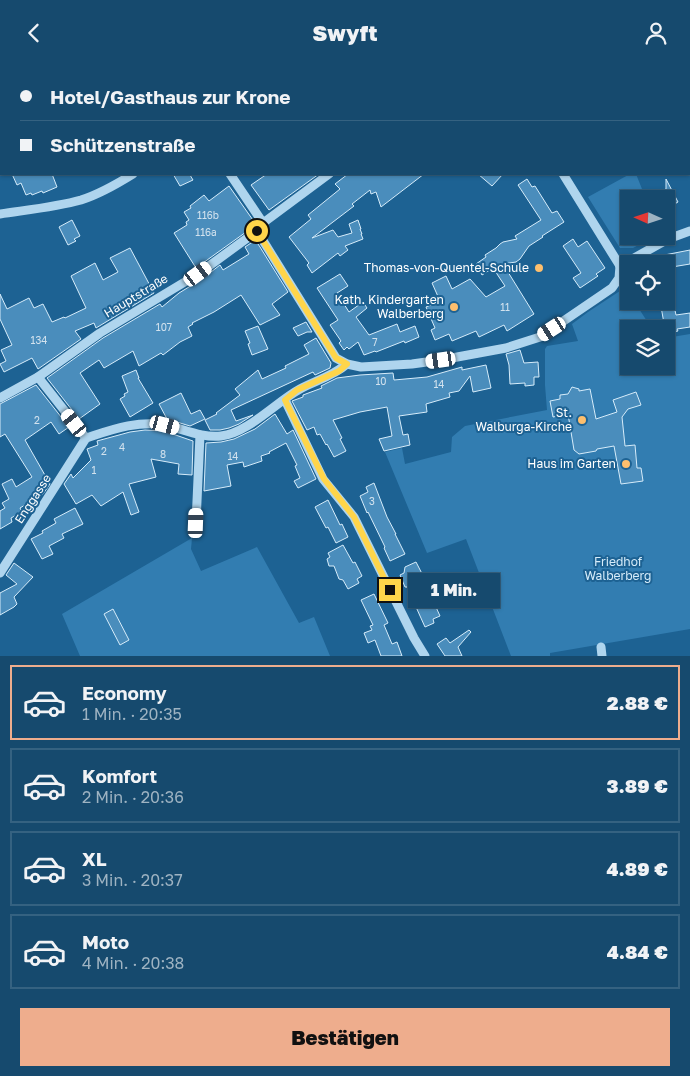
<!DOCTYPE html>
<html lang="de">
<head>
<meta charset="utf-8">
<style>
  :root { --surface:#164a6e; --page:#1f5173; --text:#f1f3f6; --muted:#9eb3c2; --line:#356281; --accent:#eead8d }
  body { margin:0; font-family:"Golos Text",sans-serif; background:var(--page); color:var(--text); height:100vh; display:flex; flex-direction:column; font-size:19px; white-space:nowrap }
  * { box-sizing:border-box; margin:0 }
  p { font-size:16px; color:var(--muted) }
  .icon { flex:none; width:28px; height:28px; fill:none; stroke:currentColor; stroke-width:2; stroke-linecap:round; stroke-linejoin:round }
  .map { position:relative; height:591px; overflow:hidden }
  .side { display:flex; flex-direction:column; background:var(--surface); flex:1 }
  .side>* { flex:none }
  .banner { position:absolute; left:0px; top:0px; width:690px; height:110px; box-shadow:0 1px 4px #0004,0 0 0 1px var(--line); display:grid; align-content:center; height:110px; padding:0 20px; background:var(--surface) }
  .needle { width:32px; rotate:273deg }
  .buttons { position:absolute; left:620px; top:125px; display:grid; gap:10px }
  .buttons a { display:grid; place-items:center; width:55px; height:55px; border-radius:0px; background:var(--surface); box-shadow:0 1px 4px #0004,0 0 0 1px var(--line); font-size:25px }
  .end { position:absolute; width:22px; height:22px; margin:-11px; border:6px solid #ffd54a; background:#111; box-shadow:0 0 0 2px #111 }
  .from { border-radius:50% }
  .bubble { position:absolute; height:35px; border-radius:0px; background:var(--surface); box-shadow:0 1px 4px #0004,0 0 0 1px var(--line); font-size:16px; font-weight:800; line-height:35px; text-align:center }
  .car { position:absolute; width:15px; height:30px; margin:-15px -8px; border-radius:6px; box-shadow:0 0 4px 1px #0007; background:linear-gradient(#fff 24%,#345 0 40%,#fff 0 76%,#345 0 86%,#fff 0) }
  .banner b { display:flex; align-items:center; gap:18px; height:48px; font-size:19px }
  .banner b+b { border-top:1px solid var(--line) }
  .banner i { width:12px; height:12px; background:var(--text) }
  ul { padding:9px 0 0; list-style:none }
  li { display:flex; align-items:center; gap:15px; height:75px; margin:0 10px 8px; padding:0 10px; border:2px solid var(--line); border-radius:0px }
  li div { flex:1 }
  li b { display:block; font-size:19px }
  li em { font-style:normal; font-weight:800 }
  li.on { border-color:var(--accent) }
  li>.icon { width:45px; height:45px; stroke-width:1.5 }
  .button { display:flex; gap:10px; margin-top:auto; padding:10px 20px }
  .button a { flex:1; height:58px; border-radius:0px; background:var(--accent); color:#111; font-size:20px; font-weight:800; line-height:58px; text-align:center }
  header { display:flex; justify-content:space-between; align-items:center; height:65px; padding:0 20px; background:var(--surface); font-size:22px; font-weight:800 }
  .map>svg:first-child { display:block }
</style>
</head>
<body>
<header><svg class="icon" aria-label="back" viewBox="0 0 24 24"><path d="M15 5l-7 7 7 7"/></svg>Swyft<svg class="icon" aria-label="person" viewBox="0 0 24 24"><circle cx="12" cy="8" r="4"/><path d="M4 21q1-7 8-7t8 7"/></svg></header>
<div class="map">
<svg width="690" height="591" viewBox="0 0 690 591">
  <rect width="100%" height="100%" fill="#1d6293"/>
  <g fill="#327db1">
    <polygon points="630,109 636,109 646,134 629,134 629,171 655,171 633,183 620,183 588,132"/>
    <polygon points="626,222 629,227 629,236 634,236 652,264 629,264 629,301 666,301 666,273 690,269 690,564 550,588 550,591 511,591 466,474 427,488 385,387 402,383 405,399 451,387 452,372 465,361 547,345 545,320 545,284 547,281 578,276 572,259 588,247"/>
    <polygon points="192,473 191,484 201,506 257,482 299,558 314,552 330,591 80,591 62,549"/>
  </g>
  <g fill="#4a8dbc" stroke="#d6ecfa">
    <polygon points="12,109 52,109 57,122 43,128 42,126 32,130 31,128 26,130 21,118 17,120"/>
    <polygon points="173,109 188,109 190,110 193,115 180,121"/>
    <polygon points="267,109 319,109 269,145 251,120"/>
    <polygon points="348,109 424,109 381,142 376,127 371,129 370,125 352,139 354,141 312,173 333,165 338,172 352,168 349,159 358,155 361,164 360,164 362,169 361,169 363,174 345,181 348,185 340,191 338,188 312,208 307,200 309,198 289,172 311,154 308,150 340,124 335,119"/>
    <polygon points="478,109 503,109 492,121"/>
    <polygon points="527,114 532,122 535,121 552,148 557,146 564,157 542,171 543,172 529,181 520,194 516,197 503,199 534,249 507,266 504,260 479,272 476,266 452,276 449,269 435,275 431,265 435,263 426,242 440,236 432,218 446,211 452,224 470,214 486,232 505,221 493,203 482,210 476,199 486,192 485,190 496,183 500,179 503,177 517,174 515,171 541,155 518,120"/>
    <polygon points="666,114 678,137 666,144 666,134 648,134 666,124"/>
    <polygon points="229,121 255,158 253,162 196,203 174,168 187,160 186,157 189,155 184,147 191,143 190,141 204,130 209,136"/>
    <polygon points="72,155 80,171 74,174 76,176 68,180 59,162"/>
    <polygon points="573,174 578,182 587,176 605,203 596,209 598,211 580,223 573,213 581,208 563,181"/>
    <polygon points="254,176 256,176 260,182 288,227 272,239 280,250 260,260 241,230 214,247 192,258 193,259 188,262 192,271 180,277 163,290 161,288 139,301 133,286 104,303 99,295 80,308 100,339 79,354 47,313 103,273 160,239 162,242 179,228 202,214 220,200 223,205 249,189 245,182"/>
    <polygon points="130,183 154,228 96,263 94,258 75,266 81,274 38,304 32,293 4,307 0,299 6,296 1,285 12,280 0,254 0,229 7,244 29,233 34,243 43,239 52,257 64,252 65,253 86,243 71,211 95,198 103,215 118,207 110,193"/>
    <polygon points="690,185 690,199 666,203 666,199 643,199 642,196 644,194"/>
    <polygon points="340,209 348,221 337,228 349,247 363,237 367,243 356,252 369,270 397,259 400,267 415,261 419,272 405,278 404,276 376,287 375,286 364,290 358,277 349,284 347,282 344,285 339,278 341,276 330,260 338,255 317,223"/>
    <polygon points="660,236 673,236 676,250 690,248 690,262 677,264 678,266 666,268 666,264 665,264"/>
    <polygon points="306,257 312,267 307,267 298,271 293,263"/>
    <polygon points="258,261 268,284 252,290 248,279 250,278 245,266"/>
    <polygon points="316,273 331,298 330,303 315,310 313,307 231,345 236,356 253,350 239,359 229,363 220,365 210,365 205,355 217,349 216,348 240,330 235,324 258,305 262,314 286,303 285,301 309,289 304,280"/>
    <polygon points="520,285 524,298 538,297 539,312 534,312 534,320 525,321 525,318 510,319 509,300 506,289"/>
    <polygon points="486,300 491,323 473,327 470,311 459,326 449,328 450,332 426,339 427,347 399,351 403,370 408,369 410,380 384,386 379,374 392,371 387,342 360,347 333,355 342,373 340,374 346,386 334,392 327,379 326,380 320,369 317,370 314,362 307,365 292,336 303,332 303,330 322,323 321,321 337,313 360,310 393,308 394,315 427,312 462,302 462,305"/>
    <polygon points="136,305 139,313 138,313 153,338 130,352 120,334 125,331 124,329 128,327 122,311"/>
    <polygon points="36,320 69,362 59,369 51,357 25,375 50,419 43,429 20,443 22,447 11,453 12,457 0,464 0,446 5,443 2,438 9,434 2,419 12,414 16,422 32,412 5,369 0,372 0,339"/>
    <polygon points="572,322 579,324 579,326 590,324 596,354 617,347 613,335 636,327 641,340 628,344 622,352 625,381 635,380 637,403 641,403 643,416 621,419 614,381 597,384 596,386 579,389 574,385 568,349 553,352 550,336 560,334 560,330 568,329"/>
    <polygon points="181,328 191,349 200,345 205,354 190,361 167,354 159,339"/>
    <polygon points="275,349 287,369 293,365 316,414 298,423 294,416 300,413 295,401 297,400 286,378 269,387 270,388 261,391 262,396 244,402 243,397 227,400 231,421 204,426 206,378 221,377 234,374 255,364"/>
    <polygon points="145,365 164,366 193,376 192,410 178,409 179,399 151,394 156,412 129,419 139,447 131,450 123,427 101,441 92,430 76,439 64,419 71,409 73,413 91,395 87,384 98,380 97,376 130,367"/>
    <polygon points="374,418 387,452 396,469 395,469 405,489 390,496 384,483 385,482 368,447 367,448 360,431 368,427 366,422"/>
    <polygon points="328,435 340,460 342,459 348,472 336,478 328,462 326,463 315,442"/>
    <polygon points="75,443 83,459 62,469 64,473 49,481 53,489 42,494 31,474 43,468 42,466 56,458 54,454"/>
    <polygon points="343,480 353,498 355,497 362,511 357,514 359,518 348,524 343,515 339,514 334,501 329,501 327,494 330,492 328,488"/>
    <polygon points="416,497 433,530 431,531 440,551 433,554 434,558 425,562 407,522 405,522 400,510 404,508 405,502"/>
    <polygon points="14,498 33,512 14,532 17,539 14,542 0,550 0,528 17,519 6,510"/>
    <polygon points="374,529 388,558 384,560 392,579 397,577 402,591 381,591 375,575 368,578 364,568 372,565 370,561 373,560 361,535"/>
    <polygon points="113,544 129,575 120,580 104,549"/>
    <polygon points="469,565 471,567 458,582 462,591 445,591 437,579 446,573 450,578"/>
  </g>
  <g fill="none" stroke-linecap="round" stroke-linejoin="round">
    <g stroke="#afd5ee" stroke-width="9">
      <polyline points="80,0 81,1"/>
      <polyline points="591,0 592,1"/>
      <polyline points="300,1 302,0"/>
      <polyline points="479,1 481,0"/>
      <polyline points="230,109 263,158"/>
      <polyline points="563,109 620,201"/>
      <path d="M0,149C26,145 56,142 81,135C100,129 117,119 133,109"/>
      <polyline points="257,166 336,293 347,299 361,302 412,299 441,295 506,283 540,272 612,223 619,213 620,201"/>
      <polyline points="620,201 668,174 690,166"/>
      <polyline points="38,312 86,373"/>
      <polyline points="0,333 38,312 100,268 198,209 257,166 263,158 329,109"/>
      <polyline points="285,335 323,414 354,452 414,573 425,591"/>
      <path d="M86,373C111,365 138,355 165,360C184,364 201,373 221,371C248,368 276,337 300,324C315,316 333,311 347,299"/>
      <polyline points="196,458 200,370"/>
      <polyline points="0,508 86,373"/>
      <polyline points="601,582 602,591"/>
    </g>
  </g>
  <g fill="none" stroke-linecap="round" stroke-linejoin="round">
    <polyline stroke="#ffd54a" stroke-width="6" points="257,166 336,293 347,299 339,306 297,325 285,335 324,414 354,452 390,525"/>
  </g>
  <g fill="#fdbf6e" stroke="#1d6293" stroke-width="2">
    <circle cx="539" cy="203" r="5"/>
    <circle cx="454" cy="242" r="5"/>
    <circle cx="582" cy="355" r="5"/>
    <circle cx="626" cy="399" r="5"/>
  </g>
  <g text-anchor="middle" stroke-width="4" stroke-linejoin="round" paint-order="stroke">
    <g font-size="10" fill="#d2e2ee">
      <text x="208" y="154">116b</text>
      <text x="206" y="171">116a</text>
      <text x="505" y="246">11</text>
      <text x="164" y="266">107</text>
      <text x="39" y="279">134</text>
      <text x="375" y="281">7</text>
      <text x="381" y="320">10</text>
      <text x="439" y="323">14</text>
      <text x="37" y="359">2</text>
      <text x="122" y="386">4</text>
      <text x="104" y="390">2</text>
      <text x="163" y="393">8</text>
      <text x="233" y="395">14</text>
      <text x="94" y="409">1</text>
      <text x="372" y="440">3</text>
    </g>
    <g font-size="12" fill="#fff" stroke="#1d6293" text-anchor="end">
      <text x="529" y="207">Thomas-von-Quentel-Schule</text>
      <text x="444" y="239">Kath. Kindergarten<tspan x="444" dy="14">Walberberg</tspan></text>
      <text x="572" y="352">St.<tspan x="572" dy="14">Walburga-Kirche</tspan></text>
      <text x="616" y="403">Haus im Garten</text>
    </g>
    <g font-size="12" fill="#fff" stroke="#1d6293">
      <text transform="translate(136 231) rotate(-31)" y="4">Hauptstraße</text>
      <text transform="translate(33 434) rotate(-57)" y="4">Enggasse</text>
    </g>
    <g font-size="12" fill="#d6ecfa" stroke="#1d6293">
      <text x="618" y="501">Friedhof<tspan x="618" dy="14">Walberberg</tspan></text>
    </g>
  </g>
</svg>
<div class="buttons">
<a><svg class="needle" viewBox="-14 -14 28 28"><path d="M0-13l5 13h-10z" fill="#e53935"/><path d="M0 13l5-13h-10z" fill="#9eb3c2"/></svg></a>
<a><svg class="icon" aria-label="locate" viewBox="0 0 24 24"><circle cx="12" cy="12" r="6"/><path d="M12 2v4M12 18v4M2 12h4M18 12h4"/></svg></a>
<a><svg class="icon" aria-label="layers" viewBox="0 0 24 24"><path d="M12 4l9 5-9 5-9-5zM3 14l9 5 9-5"/></svg></a>
</div>
<i class="end from" style="left:257px;top:166px"></i>
<i class="end" style="left:390px;top:525px"></i>
<div class="bubble" style="left:408px;top:508px;width:92px">1 Min.</div>
<i class="car" style="left:198px;top:209px;rotate:54deg"></i>
<i class="car" style="left:552px;top:264px;rotate:237deg"></i>
<i class="car" style="left:441px;top:295px;rotate:262deg"></i>
<i class="car" style="left:74px;top:358px;rotate:322deg"></i>
<i class="car" style="left:165px;top:360px;rotate:105deg"></i>
<i class="car" style="left:196px;top:458px;rotate:2deg"></i>
<div class="banner">
<b><i class="from"></i>Hotel/Gasthaus zur Krone</b>
<b><i></i>Schützenstraße</b>
</div>
</div>
<section class="side">
<ul>
<li class="on"><svg class="icon" aria-label="car" viewBox="0 0 24 24"><path d="M5 17H2v-5l4-1 3-4h7l3 4 3 1v5h-3M9 17h6M6 11h13"/><circle cx="7" cy="17" r="2"/><circle cx="17" cy="17" r="2"/></svg><div><b>Economy</b><p>1 Min. · 20:35</p></div><em>2.88 €</em></li>
<li><svg class="icon" aria-label="car" viewBox="0 0 24 24"><path d="M5 17H2v-5l4-1 3-4h7l3 4 3 1v5h-3M9 17h6M6 11h13"/><circle cx="7" cy="17" r="2"/><circle cx="17" cy="17" r="2"/></svg><div><b>Komfort</b><p>2 Min. · 20:36</p></div><em>3.89 €</em></li>
<li><svg class="icon" aria-label="car" viewBox="0 0 24 24"><path d="M5 17H2v-5l4-1 3-4h7l3 4 3 1v5h-3M9 17h6M6 11h13"/><circle cx="7" cy="17" r="2"/><circle cx="17" cy="17" r="2"/></svg><div><b>XL</b><p>3 Min. · 20:37</p></div><em>4.89 €</em></li>
<li><svg class="icon" aria-label="car" viewBox="0 0 24 24"><path d="M5 17H2v-5l4-1 3-4h7l3 4 3 1v5h-3M9 17h6M6 11h13"/><circle cx="7" cy="17" r="2"/><circle cx="17" cy="17" r="2"/></svg><div><b>Moto</b><p>4 Min. · 20:38</p></div><em>4.84 €</em></li>
</ul>
<div class="button"><a>Bestätigen</a></div>
</section>
</body>
</html>
